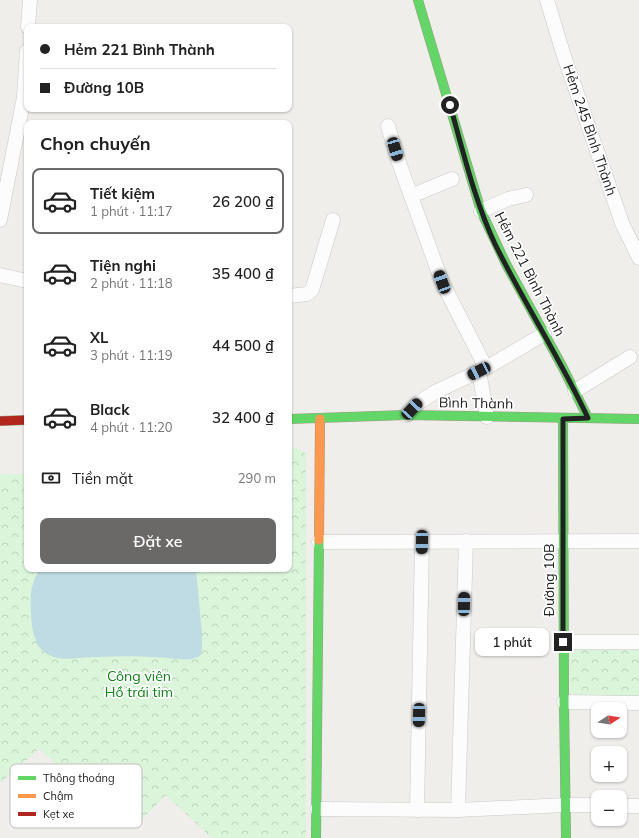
<!DOCTYPE html>
<html lang="vi">
<head>
<meta charset="utf-8">
<style>
  :root { --surface:#fff; --page:#f6f6f6; --text:#222; --muted:#767676; --line:#e0e0e0; --accent:#6a6968 }
  body { margin:0; font-family:Mulish,sans-serif; background:var(--page); color:var(--text); height:100vh; display:flex; flex-direction:column; font-size:15px; white-space:nowrap }
  * { box-sizing:border-box; margin:0 }
  p { font-size:13px; color:var(--muted) }
  .icon { flex:none; width:22px; height:22px; fill:none; stroke:currentColor; stroke-width:2; stroke-linecap:round; stroke-linejoin:round }
  .map { position:relative; flex:1; overflow:hidden }
  .sheet { position:absolute; left:24px; top:120px; width:268px; height:452px; display:flex; flex-direction:column; background:var(--surface); border-radius:8px; box-shadow:0 1px 3px #0004 }
  .sheet>* { flex:none }
  .top-card { position:absolute; left:24px; top:24px; width:268px; height:88px; border-radius:8px; box-shadow:0 1px 3px #0004; display:grid; align-content:center; height:88px; padding:0 16px; background:var(--surface) }
  .needle { width:26px; rotate:78deg }
  .controls { position:absolute; left:591px; top:702px; display:grid; gap:8px }
  .controls a { display:grid; place-items:center; width:36px; height:36px; border-radius:8px; background:var(--surface); box-shadow:0 1px 3px #0004; font-size:20px }
  .end { position:absolute; width:18px; height:18px; margin:-9px; border:5px solid #222; background:#fff; box-shadow:0 0 0 2px #fff }
  .from { border-radius:50% }
  .bubble { position:absolute; height:28px; border-radius:8px; background:var(--surface); box-shadow:0 1px 3px #0004; font-size:13px; font-weight:600; line-height:28px; text-align:center }
  .car { position:absolute; width:12px; height:24px; margin:-12px -6px; border-radius:5px; box-shadow:0 0 3px 1px #0007; background:linear-gradient(#222 24%,#8ab4d8 0 40%,#222 0 76%,#8ab4d8 0 86%,#222 0) }
  .top-card b { display:flex; align-items:center; gap:14px; height:38px; font-size:15px }
  .top-card b+b { border-top:1px solid var(--line) }
  .top-card i { width:10px; height:10px; background:var(--text) }
  ul { padding:0; list-style:none }
  li { display:flex; align-items:center; gap:12px; height:66px; margin:0 8px 6px; padding:0 8px; border:2px solid transparent; border-radius:8px }
  li div { flex:1 }
  li b { display:block; font-size:15px }
  li em { font-style:normal; font-weight:600 }
  li.current { border-color:var(--accent) }
  li>.icon { width:36px; height:36px; stroke-width:1.5 }
  h2 { padding:0 16px; font-size:18px; line-height:48px }
  .pay { display:flex; align-items:center; gap:10px; height:44px; padding:0 16px; font-size:15px }
  .pay p { margin-inline-start:auto }
  .primary-button { display:flex; gap:8px; margin-top:auto; padding:8px 16px }
  .primary-button a { flex:1; height:46px; border-radius:8px; background:var(--accent); color:#fff; font-size:16px; font-weight:600; line-height:46px; text-align:center }
  .map>svg:first-child { display:block }
</style>
</head>
<body>
<div class="map">
<svg width="639" height="838" viewBox="0 0 639 838">
  <defs>
    <pattern id="park-crowns" width="20" height="18" patternUnits="userSpaceOnUse"><rect width="20" height="18" fill="#daf5da"/><path d="M2 6a3 3 0 1 1 6 0M12 15a3 3 0 1 1 6 0" fill="none" stroke="#bbd2bb"/></pattern>
  </defs>
  <rect width="100%" height="100%" fill="#f0eeeb"/>
  <g fill="url(#park-crowns)">
    <polygon points="289,448 296,448 306,454 306,838 212,838 166,795 132,830 39,749 0,783 0,474 27,474 27,569 289,569"/>
    <polygon points="577,649 639,650 639,697 577,696 570,692 569,654"/>
  </g>
  <path fill="#bfdbe3" d="M41,569H196L202,634V649L201,655C191,662 180,659 168,658C144,656 119,656 95,657C83,657 70,660 58,658C53,657 48,655 44,652C33,643 31,623 31,609C30,595 31,580 41,569Z"/>
  <g fill="none" stroke-linecap="round" stroke-linejoin="round">
    <g stroke="#c9c8c7" stroke-width="15">
      <g id="street">
        <polyline points="547,0 563,53 622,223 639,258"/>
        <polyline points="28,27 30,0"/>
        <polyline points="388,126 398,160 411,196"/>
        <polyline points="452,179 411,196 442,282 486,368"/>
        <polyline points="481,211 508,199 526,195"/>
        <polyline points="0,220 24,97 27,51"/>
        <polyline points="0,275 27,281"/>
        <polyline points="289,296 307,294 312,290 333,220"/>
        <polyline points="479,371 487,417"/>
        <polyline points="575,391 630,357"/>
        <polyline points="406,415 418,403 435,392 486,368 544,334"/>
        <polyline points="319,542 639,541"/>
        <polyline points="563,642 639,642"/>
        <polyline points="564,702 639,703"/>
        <polyline points="620,806 639,806"/>
        <polyline points="317,809 458,810 566,805 598,805"/>
        <polyline points="417,810 422,542"/>
        <polyline points="458,810 466,541"/>
      </g>
    </g>
    <g stroke="#999a82" stroke-width="10">
      <g id="fast">
        <polyline points="418,0 481,211 506,264 562,366 588,418"/>
        <polyline points="289,419 406,415 639,419"/>
        <polyline points="563,419 564,702 566,838"/>
        <polyline points="316,838 319,540"/>
      </g>
    </g>
    <g stroke="#999a82" stroke-width="10">
      <polyline id="slow" points="319,540 320,419"/>
    </g>
    <g stroke="#999a82" stroke-width="10">
      <polyline id="jam" points="0,421 27,420"/>
    </g>
    <use href="#street" stroke="#fdfcfc" stroke-width="14"/>
    <use href="#fast" stroke="#63d668" stroke-width="9"/>
    <use href="#slow" stroke="#ff974d" stroke-width="9"/>
    <use href="#jam" stroke="#b3261e" stroke-width="9"/>
  </g>
  <g fill="none" stroke-linecap="round" stroke-linejoin="round">
    <path stroke="#222" stroke-width="5" d="M450,105C463,151 475,202 495,244C524,303 560,358 588,418L563,419V642"/>
  </g>
  <g text-anchor="middle" stroke-width="3.5" stroke-linejoin="round" paint-order="stroke">
    <g font-size="14" fill="#222" stroke="#fff">
      <text transform="translate(590 130) rotate(71)" y="5">Hẻm 245 Bình Thành</text>
      <text transform="translate(530 274) rotate(63)" y="5">Hẻm 221 Bình Thành</text>
      <text transform="translate(476 403) rotate(1)" y="5">Bình Thành</text>
      <text transform="translate(549 580) rotate(-90)" y="5">Đường 10B</text>
    </g>
    <g font-size="14" fill="#0c8416" stroke="#fff">
      <text x="139" y="681">Công viên<tspan x="139" dy="16">Hồ trái tim</tspan></text>
    </g>
  </g>
  <rect x="10" y="764" width="132" height="64" rx="6" fill="#fff" stroke="#bdbdbd" stroke-width="1"/>
  <rect x="18" y="776" width="18" height="4" fill="#63d668"/>
  <rect x="18" y="794" width="18" height="4" fill="#ff974d"/>
  <rect x="18" y="812" width="18" height="4" fill="#b3261e"/>
  <g font-size="11" fill="#222">
    <text x="43" y="782">Thông thoáng</text>
    <text x="43" y="800">Chậm</text>
    <text x="43" y="818">Kẹt xe</text>
  </g>
</svg>
<div class="controls">
<a><svg class="needle" viewBox="-14 -14 28 28"><path d="M0-13l5 13h-10z" fill="#e53935"/><path d="M0 13l5-13h-10z" fill="#767676"/></svg></a>
<a>+</a>
<a>−</a>
</div>
<i class="end from" style="left:450px;top:105px"></i>
<i class="end" style="left:563px;top:642px"></i>
<div class="bubble" style="left:475px;top:628px;width:74px">1 phút</div>
<i class="car" style="left:395px;top:149px;rotate:164deg"></i>
<i class="car" style="left:442px;top:282px;rotate:340deg"></i>
<i class="car" style="left:479px;top:371px;rotate:244deg"></i>
<i class="car" style="left:412px;top:409px;rotate:43deg"></i>
<i class="car" style="left:422px;top:542px;rotate:181deg"></i>
<i class="car" style="left:464px;top:604px;rotate:1deg"></i>
<i class="car" style="left:419px;top:715px;rotate:181deg"></i>
<div class="top-card">
<b><i class="from"></i>Hẻm 221 Bình Thành</b>
<b><i></i>Đường 10B</b>
</div>
<section class="sheet">
<h2>Chọn chuyến</h2>
<ul>
<li class="current"><svg class="icon" aria-label="car" viewBox="0 0 24 24"><path d="M5 17H2v-5l4-1 3-4h7l3 4 3 1v5h-3M9 17h6M6 11h13"/><circle cx="7" cy="17" r="2"/><circle cx="17" cy="17" r="2"/></svg><div><b>Tiết kiệm</b><p>1 phút · 11:17</p></div><em>26 200 ₫</em></li>
<li><svg class="icon" aria-label="car" viewBox="0 0 24 24"><path d="M5 17H2v-5l4-1 3-4h7l3 4 3 1v5h-3M9 17h6M6 11h13"/><circle cx="7" cy="17" r="2"/><circle cx="17" cy="17" r="2"/></svg><div><b>Tiện nghi</b><p>2 phút · 11:18</p></div><em>35 400 ₫</em></li>
<li><svg class="icon" aria-label="car" viewBox="0 0 24 24"><path d="M5 17H2v-5l4-1 3-4h7l3 4 3 1v5h-3M9 17h6M6 11h13"/><circle cx="7" cy="17" r="2"/><circle cx="17" cy="17" r="2"/></svg><div><b>XL</b><p>3 phút · 11:19</p></div><em>44 500 ₫</em></li>
<li><svg class="icon" aria-label="car" viewBox="0 0 24 24"><path d="M5 17H2v-5l4-1 3-4h7l3 4 3 1v5h-3M9 17h6M6 11h13"/><circle cx="7" cy="17" r="2"/><circle cx="17" cy="17" r="2"/></svg><div><b>Black</b><p>4 phút · 11:20</p></div><em>32 400 ₫</em></li>
</ul>
<div class="pay"><svg class="icon" aria-label="cash" viewBox="0 0 24 24"><path d="M3 7h18v10H3z"/><circle cx="12" cy="12" r="2"/></svg>Tiền mặt<p>290 m</p></div>
<div class="primary-button"><a>Đặt xe</a></div>
</section>
</div>
</body>
</html>
